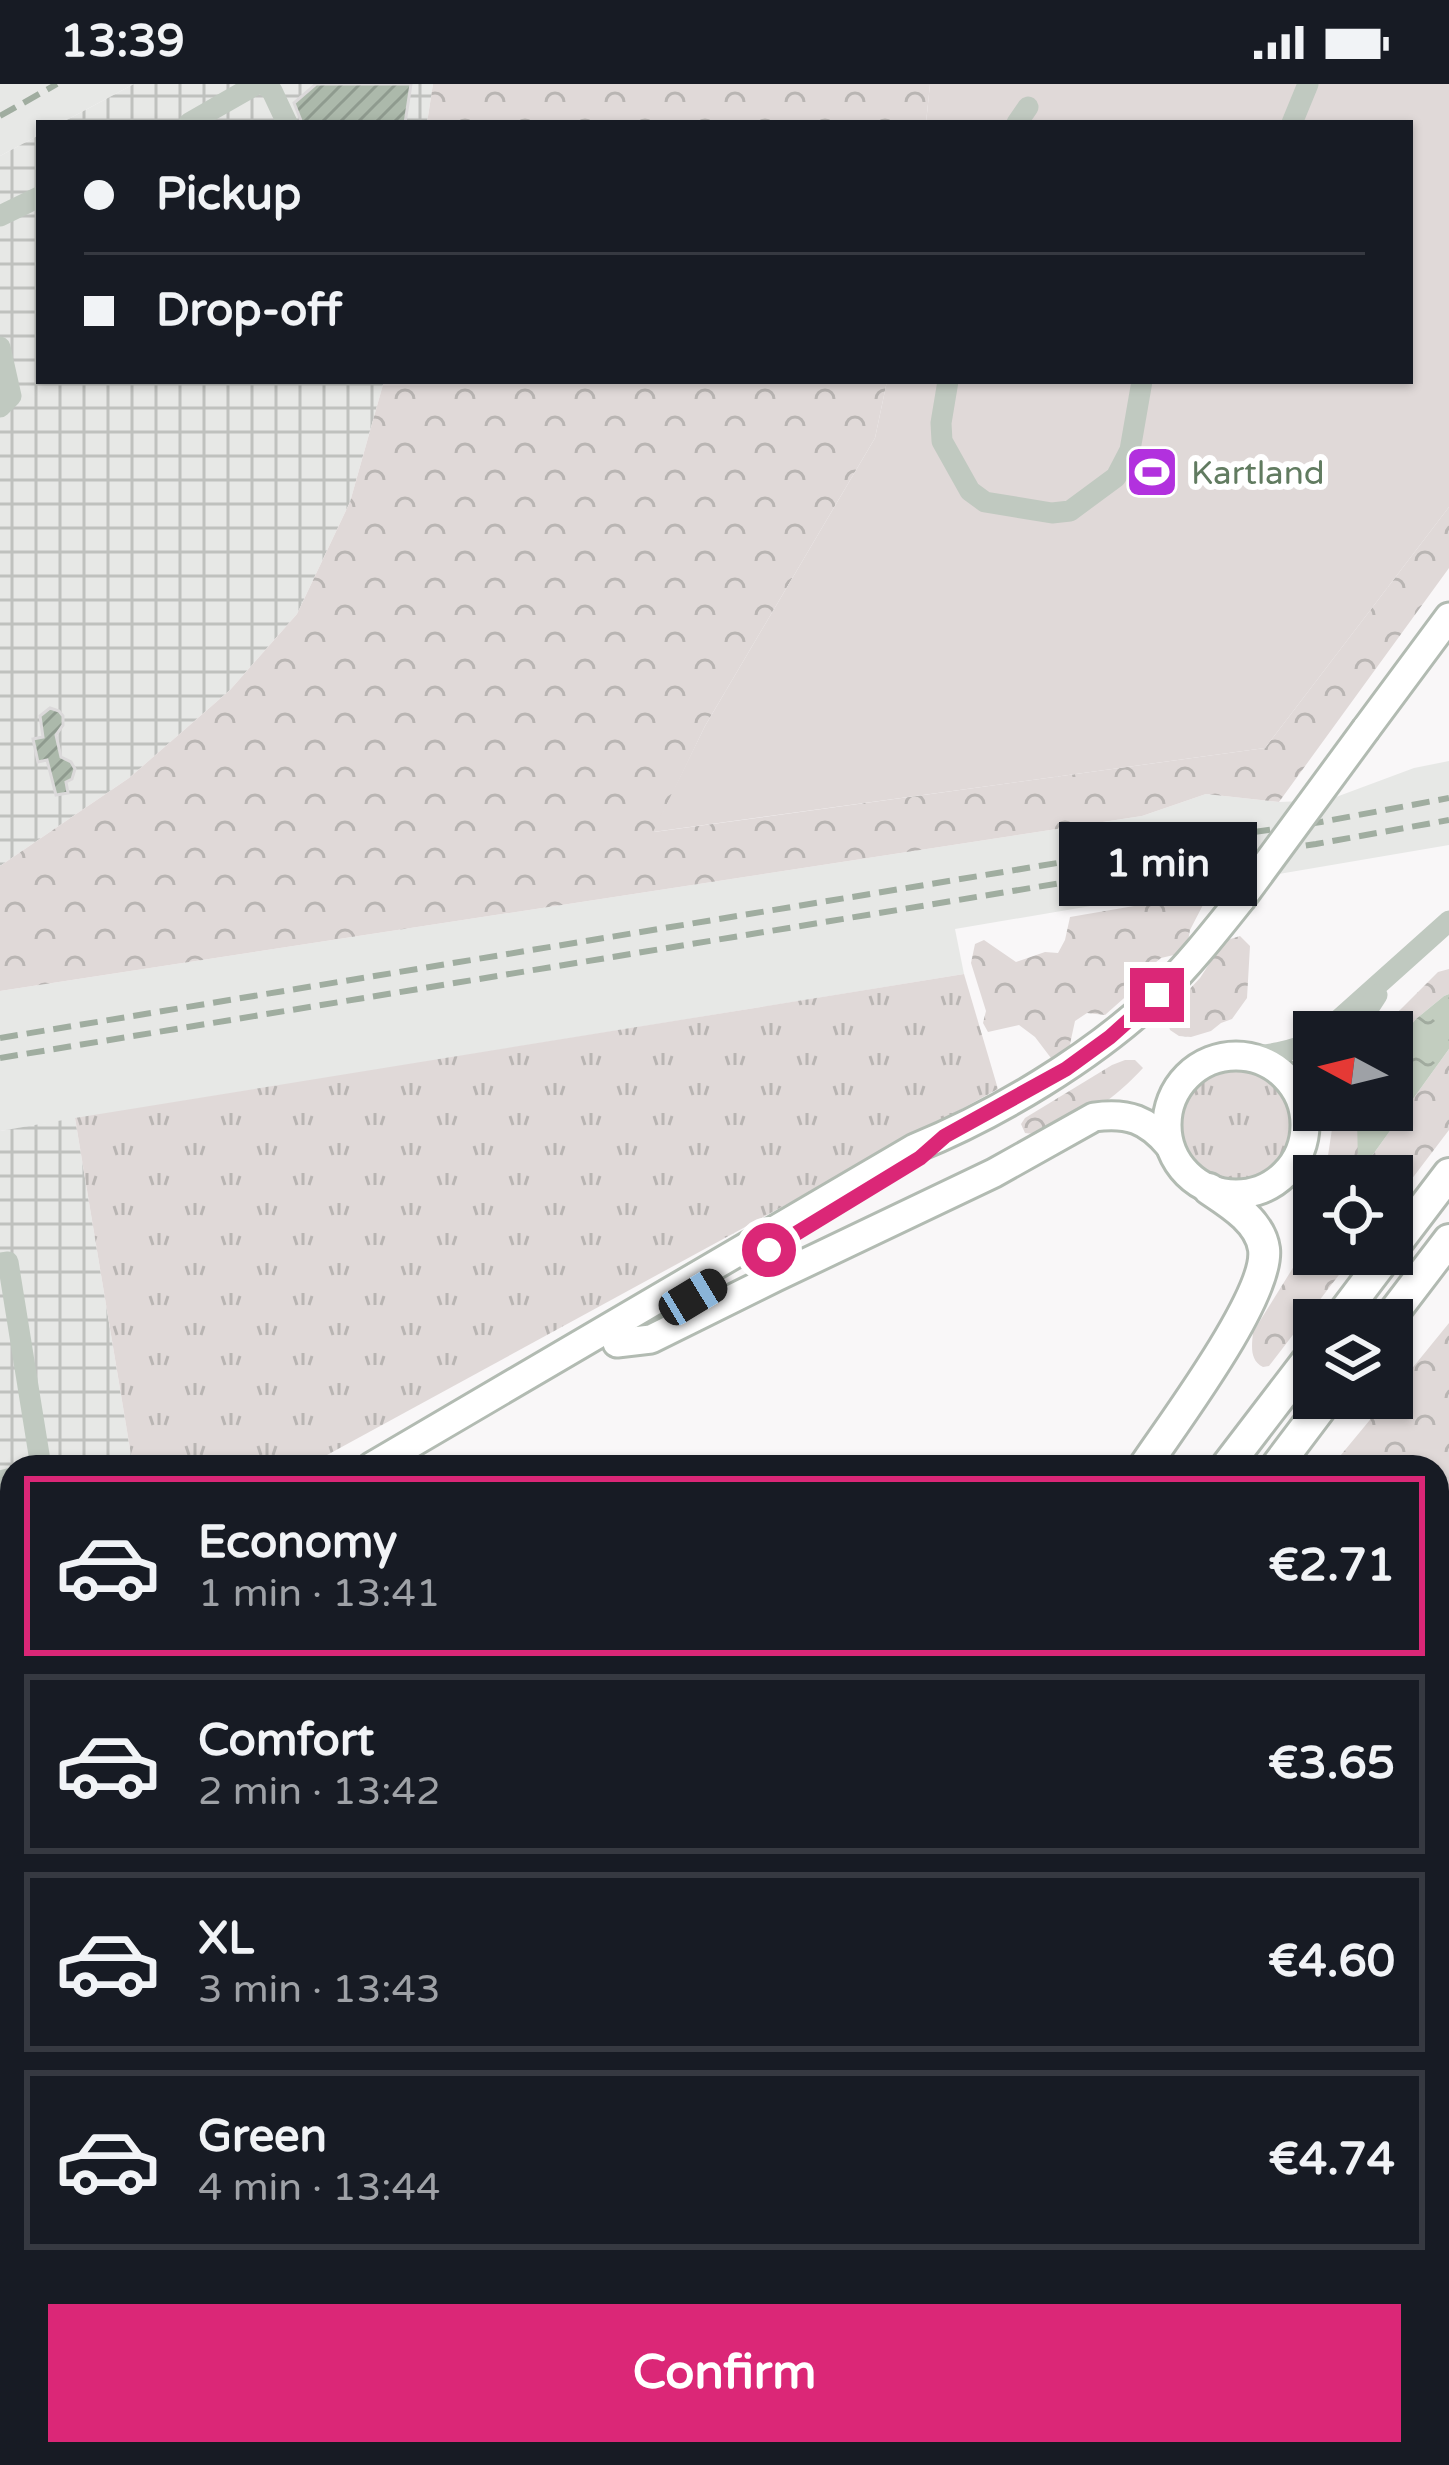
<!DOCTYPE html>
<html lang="en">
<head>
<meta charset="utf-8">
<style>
  :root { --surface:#171b24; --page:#242831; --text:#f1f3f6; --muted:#9ea1a6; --line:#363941; --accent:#db2777 }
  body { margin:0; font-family:"Varela Round",sans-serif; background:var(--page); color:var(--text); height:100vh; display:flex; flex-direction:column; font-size:45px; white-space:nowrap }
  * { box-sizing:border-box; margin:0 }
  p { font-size:39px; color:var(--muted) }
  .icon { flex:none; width:66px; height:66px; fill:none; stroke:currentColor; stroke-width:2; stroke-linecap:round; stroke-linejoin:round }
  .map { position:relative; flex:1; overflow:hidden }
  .drawer { position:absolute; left:0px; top:1371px; width:1449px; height:1011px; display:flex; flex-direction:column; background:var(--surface); border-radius:36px 36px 0 0; box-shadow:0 3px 9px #0004 }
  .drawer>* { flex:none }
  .hud { position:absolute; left:36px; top:36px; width:1377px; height:264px; border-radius:0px; box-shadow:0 3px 9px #0004; display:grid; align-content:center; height:264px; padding:0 48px; background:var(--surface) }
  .needle { width:78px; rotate:277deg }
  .tools { position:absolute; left:1293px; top:927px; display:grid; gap:24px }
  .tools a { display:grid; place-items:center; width:120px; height:120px; border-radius:0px; background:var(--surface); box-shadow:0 3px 9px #0004; font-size:60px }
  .end { position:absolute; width:54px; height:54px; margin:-27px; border:15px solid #db2777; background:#fff; box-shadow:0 0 0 6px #fff }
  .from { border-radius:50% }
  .bubble { position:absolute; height:84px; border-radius:0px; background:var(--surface); box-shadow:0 3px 9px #0004; font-size:39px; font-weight:700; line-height:84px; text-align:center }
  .car { position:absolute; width:36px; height:72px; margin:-36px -18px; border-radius:15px; box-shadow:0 0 9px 3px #0007; background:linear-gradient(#222 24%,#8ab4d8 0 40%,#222 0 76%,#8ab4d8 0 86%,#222 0) }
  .hud b { display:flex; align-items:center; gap:42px; height:114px; font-size:45px }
  .hud b+b { border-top:3px solid var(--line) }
  .hud i { width:30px; height:30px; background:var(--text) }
  ul { padding:21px 0 0; list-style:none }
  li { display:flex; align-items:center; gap:36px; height:180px; margin:0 24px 18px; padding:0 24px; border:6px solid var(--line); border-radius:0px }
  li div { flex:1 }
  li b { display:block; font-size:45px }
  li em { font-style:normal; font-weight:700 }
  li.current { border-color:var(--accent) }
  li>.icon { width:108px; height:108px; stroke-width:1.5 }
  .action { display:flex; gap:24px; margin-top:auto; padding:24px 48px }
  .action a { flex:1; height:138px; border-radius:0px; background:var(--accent); color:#fff; font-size:48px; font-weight:700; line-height:138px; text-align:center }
  .status { display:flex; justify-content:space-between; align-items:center; height:84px; padding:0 60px; background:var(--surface); direction:ltr }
  .status svg { height:33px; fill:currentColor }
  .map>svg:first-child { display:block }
</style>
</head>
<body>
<div class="status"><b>13:39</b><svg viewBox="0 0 49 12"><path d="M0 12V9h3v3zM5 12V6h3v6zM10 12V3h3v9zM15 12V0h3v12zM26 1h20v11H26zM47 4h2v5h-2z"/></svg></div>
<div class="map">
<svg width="1449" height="2381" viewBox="0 0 1449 2381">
  <defs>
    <pattern id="industrial-grid" width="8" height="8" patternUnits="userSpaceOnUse" patternTransform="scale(3)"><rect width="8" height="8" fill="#e7e8e6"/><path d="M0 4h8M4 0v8" fill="none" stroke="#bfc1be"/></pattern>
    <pattern id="grass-tufts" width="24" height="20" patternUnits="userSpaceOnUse" patternTransform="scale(3)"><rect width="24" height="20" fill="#e0d9d8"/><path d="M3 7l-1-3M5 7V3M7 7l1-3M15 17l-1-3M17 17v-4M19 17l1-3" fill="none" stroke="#b9b5b3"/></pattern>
    <pattern id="forest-crowns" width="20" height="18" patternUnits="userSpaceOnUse" patternTransform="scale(3)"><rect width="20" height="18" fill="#e0d9d8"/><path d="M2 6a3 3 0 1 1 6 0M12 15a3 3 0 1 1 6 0" fill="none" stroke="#b9b5b3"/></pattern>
    <pattern id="water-ripples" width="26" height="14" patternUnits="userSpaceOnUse" patternTransform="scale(3)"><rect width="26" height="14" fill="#c2cdbf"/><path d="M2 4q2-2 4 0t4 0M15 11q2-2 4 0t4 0" fill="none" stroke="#a1ab9f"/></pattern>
    <pattern id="building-hatch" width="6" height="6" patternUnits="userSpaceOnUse" patternTransform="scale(3)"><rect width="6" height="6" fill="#acb9ab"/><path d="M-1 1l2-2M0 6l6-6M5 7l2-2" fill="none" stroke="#8f9b8f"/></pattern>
  </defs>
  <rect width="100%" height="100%" fill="#f9f7f8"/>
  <g fill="#e7e8e6">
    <polygon points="0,0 134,0 61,39 39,39 39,51 0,72"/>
    <polygon points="1449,677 1449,761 955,845 964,890 0,1047 0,907 1142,732 1206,710 1279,718 1328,716 1414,684"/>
  </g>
  <g fill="url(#industrial-grid)">
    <polygon points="134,0 433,0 427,39 61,39"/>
    <polygon points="39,51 39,297 384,297 350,418 297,530 230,606 129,694 0,782 0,72"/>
    <polygon points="75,1034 133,1383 12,1383 12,1552 0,1559 0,1047"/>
    <polygon points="0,2175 12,2187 12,2370 190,2370 201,2381 0,2381"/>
  </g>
  <g fill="url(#grass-tufts)">
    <polygon points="964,890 998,1005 305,1383 133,1383 75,1034"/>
    <circle cx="1235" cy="1040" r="55"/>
  </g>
  <g fill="url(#forest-crowns)">
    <polygon points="433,0 930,0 926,39 427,39"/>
    <polygon points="384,297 887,297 875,354 705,642 654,748 1265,664 1449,423 1449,484 1279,718 1206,710 1142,732 0,907 0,782 129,694 230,606 297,530 350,418"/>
    <polygon points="1146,817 1204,819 1190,846 1187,863 1178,870 1161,874 1150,883 1132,907 1105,931 1087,929 1075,937 1067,974 1054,978 1035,953 1019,941 988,948 983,939 986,927 971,879 975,860 984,856 1016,878 1045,868 1058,869 1065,856 1070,833 1134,822"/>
    <polygon points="1240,852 1250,862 1247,914 1232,935 1221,939 1211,947 1191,953 1179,952 1170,946 1167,936 1169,927 1200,894 1224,857"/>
    <polygon points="1449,885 1449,910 1444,912 1416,935 1392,963 1392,948 1379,948 1384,942 1438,888"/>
    <polygon points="1449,965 1449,1046 1392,1121 1392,1092 1325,1092 1333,1038 1338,1026 1359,1026 1357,1034 1369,1076"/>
    <path d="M1125,976H1135L1143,984C1118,1012 1064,1055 1025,1049L1021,1040L1025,1034L1112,981Z"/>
    <path d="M1314,1150V1170H1355L1269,1282L1263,1283C1249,1276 1252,1261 1253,1248Z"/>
    <polygon points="1449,1239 1449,1524 1437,1529 1437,1383 1331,1383 1388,1314 1392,1314 1392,1309"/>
  </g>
  <polygon fill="#e0d9d8" points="930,0 1449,0 1449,423 1265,664 653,748 705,642 875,354 887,297 1410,297 1410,39 926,39"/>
  <polygon fill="url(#water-ripples)" points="1449,910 1449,965 1369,1076 1358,1081 1357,1034 1359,1026 1392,1026 1392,963 1416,935 1444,912"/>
  <g fill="url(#building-hatch)" stroke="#dbd9da" stroke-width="3">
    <polygon points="316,0 411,0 405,39 302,39 294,19"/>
    <polygon points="50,624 59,627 63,632 63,641 56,651 61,673 71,678 75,685 72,695 66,698 68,709 56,711 47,676 38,678 33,655 43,653 40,632"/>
  </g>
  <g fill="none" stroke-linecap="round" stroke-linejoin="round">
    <g stroke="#b2bbb2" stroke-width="33">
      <g id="major">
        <polyline points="1366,645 1449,533"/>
        <circle cx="1236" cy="1041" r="69"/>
        <path d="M617,1259L651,1255L776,1193L994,1089L1094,1033C1128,1028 1148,1036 1169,1061"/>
        <path d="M371,1383L915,1064C998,1030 1091,974 1156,913C1187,883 1214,849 1241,815"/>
        <polyline points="0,1603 12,1596"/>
      </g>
    </g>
    <g stroke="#b2bab2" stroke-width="36">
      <g id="highway">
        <polyline points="1392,1165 1449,1090"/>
        <polyline points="1338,1236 1388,1170"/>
        <polyline points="1388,1236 1449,1156"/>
        <path d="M1144,1383C1172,1341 1270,1211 1264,1165C1260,1137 1230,1119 1209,1105"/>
        <polyline points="1226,1383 1314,1268"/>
        <polyline points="1276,1383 1328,1314"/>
        <polyline points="1437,1553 1449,1548"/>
        <polyline points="458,2381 467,2370"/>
        <polyline points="513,2381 522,2370"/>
      </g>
    </g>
    <g stroke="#b7beb7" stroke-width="3" stroke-dasharray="6 6" stroke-linecap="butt">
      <polyline points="1437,1612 1449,1606"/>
      <polyline points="634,2381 635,2370"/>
    </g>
    <g stroke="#c0c9c0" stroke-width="21">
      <polyline points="264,0 272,7 287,39"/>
      <polyline points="189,39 257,0"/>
      <polyline points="1017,39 1028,23"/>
      <polyline points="1292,39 1308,0"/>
      <polyline points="0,132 39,113"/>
      <polyline points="0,263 11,312 0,323"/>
      <polyline points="948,297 941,339 942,357 970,407 985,418 1052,429 1070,427 1116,393 1130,366 1142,297"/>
      <polyline points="1325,948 1449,837"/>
      <polyline points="1353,948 1377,911"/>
      <path d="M1241,973C1268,971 1290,969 1314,956"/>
      <polyline points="1305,1034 1314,1008"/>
      <polyline points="0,1179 8,1178 41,1383"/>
      <polyline points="0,1397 12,1394"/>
      <polyline points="0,1540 12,1532"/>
      <polyline points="0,2230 12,2242"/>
      <polyline points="0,2366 9,2381"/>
      <polyline points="103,2370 110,2381"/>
    </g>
    <use href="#major" stroke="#fff" stroke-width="27"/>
    <use href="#highway" stroke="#fff" stroke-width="30"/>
    <g stroke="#a0ada0" stroke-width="6" stroke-dasharray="18 9" stroke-linecap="butt">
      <polyline points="0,32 57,0"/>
      <polyline points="0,954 1148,764 1321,738 1449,714"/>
      <polyline points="0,974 1140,786 1316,760 1449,736"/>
    </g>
    <g stroke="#b2bbb2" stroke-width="33" stroke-linecap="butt">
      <polyline id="major-bridge" points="1241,815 1366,645"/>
    </g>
    <use href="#major-bridge" stroke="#fff" stroke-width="27"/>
  </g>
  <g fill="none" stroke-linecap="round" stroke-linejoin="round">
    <polyline stroke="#db2777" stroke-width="15" points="769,1166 920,1074 945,1052 1066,985 1110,953 1157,911"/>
  </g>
  <defs>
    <g id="stadium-square" transform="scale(2.7)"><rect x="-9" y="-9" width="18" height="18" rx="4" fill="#b231de" stroke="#fff"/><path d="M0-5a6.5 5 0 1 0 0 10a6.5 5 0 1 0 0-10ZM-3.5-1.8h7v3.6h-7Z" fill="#fff"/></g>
  </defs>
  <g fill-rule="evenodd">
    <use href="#stadium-square" x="1152" y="388"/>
  </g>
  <g text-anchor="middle" stroke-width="12" stroke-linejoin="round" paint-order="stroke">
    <g font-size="33" fill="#617b60" stroke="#fff" text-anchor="start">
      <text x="1191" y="400">Kartland</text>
    </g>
  </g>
</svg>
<div class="tools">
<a><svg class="needle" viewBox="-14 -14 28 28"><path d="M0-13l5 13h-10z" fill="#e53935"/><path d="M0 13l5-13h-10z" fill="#9ea1a6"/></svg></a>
<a><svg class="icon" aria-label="locate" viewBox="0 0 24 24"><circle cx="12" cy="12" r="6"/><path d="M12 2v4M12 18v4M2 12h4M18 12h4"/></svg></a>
<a><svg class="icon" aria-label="layers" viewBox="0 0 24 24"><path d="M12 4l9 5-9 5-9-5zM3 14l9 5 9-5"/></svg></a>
</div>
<i class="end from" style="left:769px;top:1166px"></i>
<i class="end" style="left:1157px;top:911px"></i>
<div class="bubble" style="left:1059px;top:738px;width:198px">1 min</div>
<i class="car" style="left:693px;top:1213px;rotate:59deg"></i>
<div class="hud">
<b><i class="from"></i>Pickup</b>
<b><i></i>Drop-off</b>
</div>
<section class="drawer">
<ul>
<li class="current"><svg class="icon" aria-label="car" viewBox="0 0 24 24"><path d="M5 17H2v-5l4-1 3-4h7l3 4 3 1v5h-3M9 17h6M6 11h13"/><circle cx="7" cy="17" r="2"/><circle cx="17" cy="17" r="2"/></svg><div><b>Economy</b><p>1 min · 13:41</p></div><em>€2.71</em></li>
<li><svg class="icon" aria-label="car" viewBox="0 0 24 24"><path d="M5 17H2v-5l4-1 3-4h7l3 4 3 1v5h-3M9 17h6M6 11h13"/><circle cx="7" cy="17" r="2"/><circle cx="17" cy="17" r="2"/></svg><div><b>Comfort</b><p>2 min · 13:42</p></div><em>€3.65</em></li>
<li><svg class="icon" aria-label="car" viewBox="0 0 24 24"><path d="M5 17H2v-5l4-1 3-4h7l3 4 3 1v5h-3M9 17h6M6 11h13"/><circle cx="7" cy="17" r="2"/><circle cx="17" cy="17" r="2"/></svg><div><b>XL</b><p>3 min · 13:43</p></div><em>€4.60</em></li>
<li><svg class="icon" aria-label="car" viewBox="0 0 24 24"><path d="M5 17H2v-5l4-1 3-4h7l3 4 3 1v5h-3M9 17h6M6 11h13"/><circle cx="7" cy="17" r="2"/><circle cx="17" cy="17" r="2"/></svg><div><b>Green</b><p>4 min · 13:44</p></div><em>€4.74</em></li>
</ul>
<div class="action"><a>Confirm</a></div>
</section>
</div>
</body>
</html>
